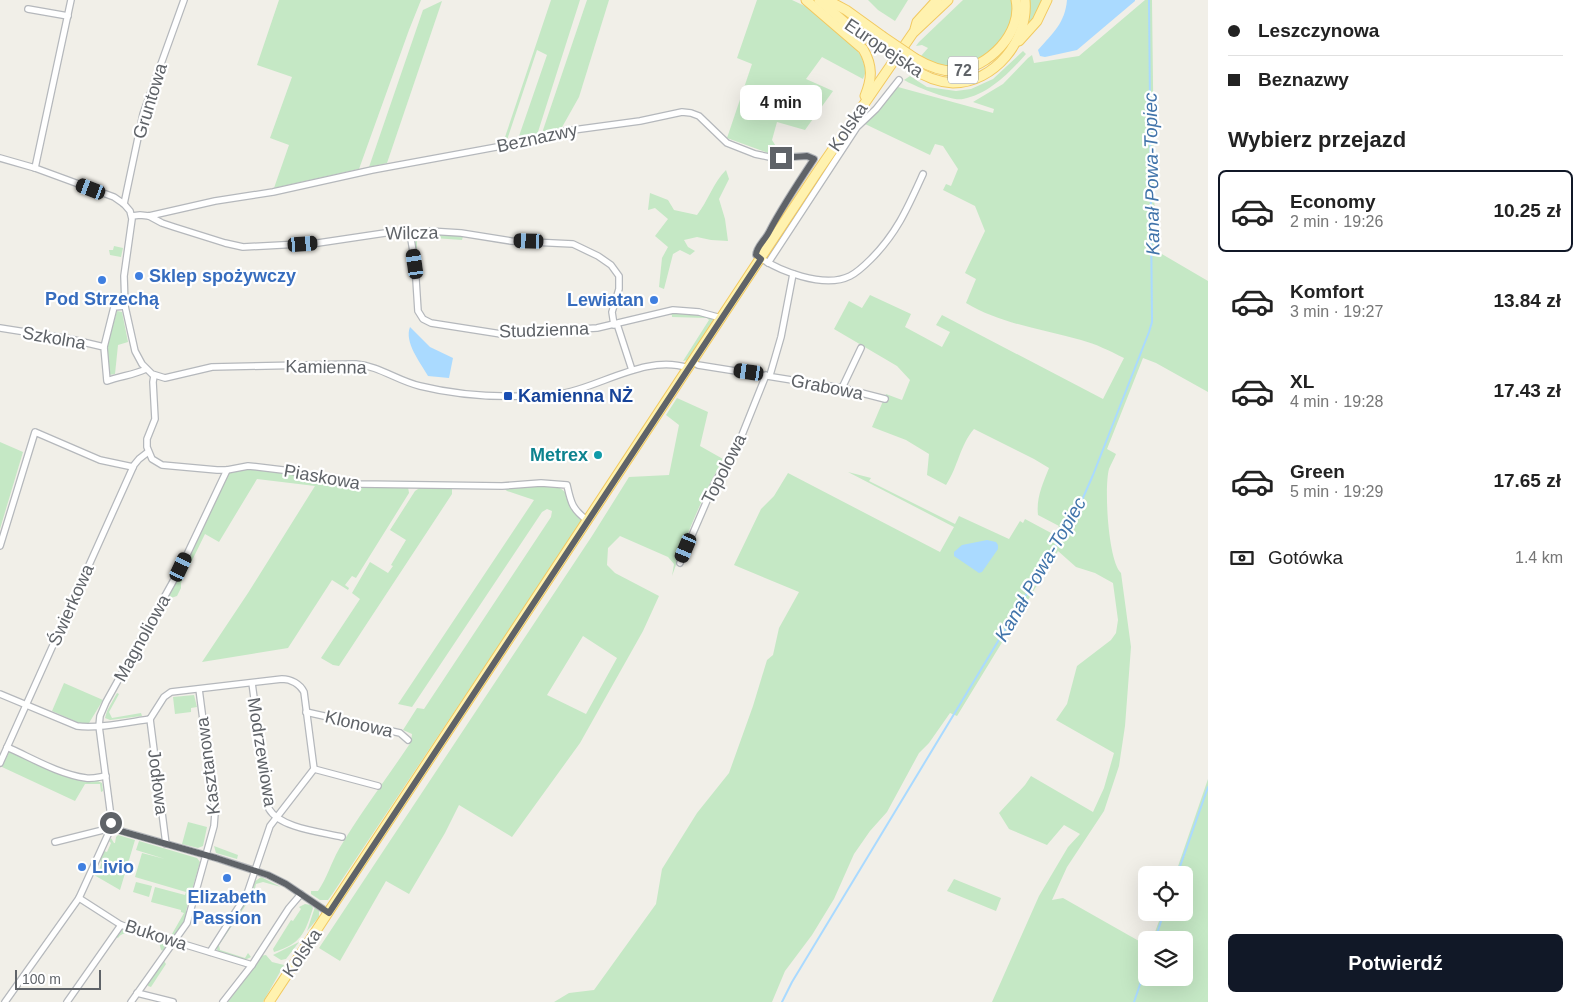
<!DOCTYPE html>
<html lang="pl">
<head>
<meta charset="utf-8">
<style>
  :root { --surface:#fff; --page:#f2f2f2; --text:#222; --muted:#767676; --line:#e0e0e0; --accent:#111827 }
  body { margin:0; font-family:Arial,sans-serif; background:var(--page); color:var(--text); height:100vh; display:flex; flex-direction:column; font-size:19px; white-space:nowrap }
  * { box-sizing:border-box; margin:0 }
  p { font-size:16px; color:var(--muted) }
  .icon { flex:none; width:28px; height:28px; fill:none; stroke:currentColor; stroke-width:2; stroke-linecap:round; stroke-linejoin:round }
  .map { position:relative; flex:1; overflow:hidden }
  .drawer { display:flex; flex-direction:column; background:var(--surface); width:375px }
  .drawer>* { flex:none }
  .top-card { display:grid; align-content:center; height:110px; padding:0 20px; background:var(--surface) }
  .buttons { position:absolute; left:1138px; top:866px; display:grid; gap:10px }
  .buttons a { display:grid; place-items:center; width:55px; height:55px; border-radius:8px; background:var(--surface); box-shadow:0 5px 20px #0002; font-size:25px }
  .scale { position:absolute; left:15px; bottom:12px; width:86px; box-sizing:border-box; padding-left:5px; border:2px solid #5f6368; border-top:0; font-size:14px; line-height:18px; white-space:nowrap; color:#5f6368; -webkit-text-stroke:4px #fff; paint-order:stroke }
  .end { position:absolute; width:22px; height:22px; margin:-11px; border:6px solid #5f6368; background:#fff; box-shadow:0 0 0 2px #fff }
  .from { border-radius:50% }
  .bubble { position:absolute; height:35px; border-radius:8px; background:var(--surface); box-shadow:0 5px 20px #0002; font-size:16px; font-weight:700; line-height:35px; text-align:center }
  .car { position:absolute; width:15px; height:30px; margin:-15px -8px; border-radius:6px; box-shadow:0 0 4px 1px #0007; background:linear-gradient(#222 24%,#8ab4d8 0 40%,#222 0 76%,#8ab4d8 0 86%,#222 0) }
  .top-card b { display:flex; align-items:center; gap:18px; height:48px; font-size:19px }
  .top-card b+b { border-top:1px solid var(--line) }
  .top-card i { width:12px; height:12px; background:var(--text) }
  ul { padding:0; list-style:none }
  li { display:flex; align-items:center; gap:15px; height:82px; margin:0 10px 8px; padding:0 10px; border:2px solid transparent; border-radius:8px }
  li div { flex:1 }
  li b { display:block; font-size:19px }
  li em { font-style:normal; font-weight:700 }
  li.on { border-color:var(--accent) }
  li>.icon { width:45px; height:45px; stroke-width:1.5 }
  h2 { padding:0 20px; font-size:22px; line-height:60px }
  .pay { display:flex; align-items:center; gap:12px; height:55px; padding:0 20px; font-size:19px }
  .pay p { margin-inline-start:auto }
  .button { display:flex; gap:10px; margin-top:auto; padding:10px 20px }
  .button a { flex:1; height:58px; border-radius:8px; background:var(--accent); color:#fff; font-size:20px; font-weight:700; line-height:58px; text-align:center }
  main { display:flex; flex:1; min-height:0 }
  .map>svg:first-child { display:block }
</style>
</head>
<body>
<main>
<div class="map">
<svg width="1208" height="1002" viewBox="0 0 1208 1002">
  <rect width="100%" height="100%" fill="#f1efe8"/>
  <g fill="#c5e8c5" fill-rule="evenodd">
    <polygon points="279,0 421,0 409,30 359,169 274,188 289,145 270,138 292,77 257,65"/>
    <polygon points="551,0 580,0 537,135 518,139 547,55 537,50 506,143 503,143"/>
    <polygon points="587,0 609,0 579,97 561,129 542,133"/>
    <polygon points="757,0 792,0 807,7 855,47 862,58 866,71 863,79 822,57 806,79 833,91 805,130 777,122 772,140 777,148 768,153 727,138 752,64 737,58"/>
    <polygon points="868,0 908,0 895,21 878,10"/>
    <path d="M963,0H1013C1013,8 1013,16 1011,23C1004,43 980,65 958,67C944,68 933,63 921,56L928,48L922,45L916,46L919,42Z"/>
    <polygon points="1029,0 1044,0 1042,5 1026,30 1029,12"/>
    <path d="M1145,0H1152L1155,250L1208,281V392L1156,363L1143,358L1107,449L1116,454C1114,459 1111,464 1109,469C1104,487 1108,561 1121,573L1131,647L1125,726L1119,766L1104,811L1067,867L1052,900L1063,898L1146,945V978H1184V940H1152L1162,913L1184,912V875H1175L1208,779V1002H992L1039,896L1068,847L1080,834L1064,825L1047,845L1009,829L999,813L1025,785L1031,776L1093,812L1104,788L1114,753L1056,720L1067,704L1077,666L1111,640L1116,633L1118,620L1113,583L1095,573L1076,567L1058,551L957,716L950,713L929,743L919,753L887,812L870,831L854,854L834,899L812,935L785,971L772,1002H554L569,993L594,990L656,904L662,869L697,813L729,773L753,706L767,660L773,655L779,628L799,592L734,565L761,509L774,496L788,473L940,552L954,527L848,472L871,478L869,481L955,524L959,516L1009,539L1020,521L1023,523L1025,519L1053,534L1059,526L1038,515C1036,498 1043,483 1049,468L1034,459L974,429C960,445 958,467 946,485L927,475L929,454L906,440L872,427L886,394L902,400L910,380L897,366L834,329L849,301L862,308L870,295L911,314L905,327L942,347L950,332L936,325L942,315L1103,399L1124,358C1110,351 1096,344 1081,340C1042,329 1001,324 966,303L976,279L965,273L985,231L975,206L943,190L946,184L951,186L958,169L943,146L935,144L930,155L865,124L880,110L895,89L898,87L993,113L994,109L973,102L1003,84L1028,58L1032,55L1034,63L1079,56Z"/>
    <polygon points="442,1 387,163 369,167 423,10"/>
    <path d="M1023,51L1026,54C1009,73 989,94 963,99C953,102 914,86 904,80L910,76L927,87L956,91L971,89L993,79Z"/>
    <path d="M726,170L729,179L719,199L725,219L728,241L711,240L697,237L684,240L688,247L695,251L690,255L680,250L673,254L664,289L659,287L662,258L668,247L655,236L668,219L655,208L648,210L650,193L668,200L674,210L697,215C708,201 713,183 726,170Z"/>
    <polygon points="423,233 463,236 462,240 420,237 417,241 417,261 414,242 417,235"/>
    <polygon points="114,246 123,248 121,257 110,255 109,250 113,250"/>
    <polygon points="117,311 122,312 128,342 118,345 115,374 109,375 106,350"/>
    <polygon points="679,313 707,316 713,320 712,323 688,360 683,361 709,320 707,318 672,317 672,315 669,315 669,314"/>
    <path d="M677,398L708,412L700,446L723,459C702,497 686,536 672,576L674,564L668,557L620,536L608,548L607,565L615,573L659,596L643,631L580,743L512,837L459,805L445,833L409,894L386,881L340,961L319,948L592,536L629,477L669,475L679,425L666,415ZM583,636L617,658L586,714L547,695Z"/>
    <polygon points="0,442 23,452 0,529"/>
    <polygon points="257,468 308,477 408,487 409,493 356,578 352,576 345,585 349,588 348,590 332,580 288,648 202,662 248,593 315,486 257,479 219,542 205,534 181,583 181,588 177,596 171,598 168,604 165,602 229,473 234,470"/>
    <path d="M545,486L560,488L565,492L570,508L582,521L333,893L328,900H320L311,894V891H318C327,878 331,863 339,849C361,812 387,778 411,742L412,734L403,730L417,708L424,709L551,517L552,511L547,509L542,512L412,707L398,704L534,500L507,491L502,487Z"/>
    <polygon points="421,487 452,487 452,494 339,666 333,665 321,658 360,599 352,593 370,562 388,573 393,566 391,565 406,540 390,530 415,491"/>
    <polygon points="64,683 103,700 89,723 79,723 52,711"/>
    <polygon points="117,693 119,694 109,712 112,718 141,713 142,716 110,720 105,718 107,711"/>
    <polygon points="194,695 197,707 191,708 191,712 175,714 173,697"/>
    <polygon points="10,750 66,775 98,779 98,781 102,783 103,791 101,792 100,784 85,784 75,801 2,767"/>
    <polygon points="188,822 207,827 203,846 198,848 182,844"/>
    <polygon points="118,835 135,840 120,890 94,875 95,873 98,873 102,862 100,861 104,851 107,852 111,843 109,841 111,838 114,843 115,843 116,837"/>
    <polygon points="139,841 197,858 200,862 186,911 188,912 183,925 173,936 167,937 158,934 158,932 165,934 172,934 184,913 181,912 181,910 151,902 155,887 185,895 186,892 135,877 142,853 165,859 136,850"/>
    <polygon points="214,846 238,855 237,859 216,853"/>
    <polygon points="261,877 281,887 263,882 256,884 254,893 219,945 220,950 245,958 248,953 251,957 245,960 220,953 217,950 217,944 247,899 254,882"/>
    <polygon points="954,879 1001,898 996,911 947,891"/>
    <polygon points="136,882 152,886 149,897 133,892"/>
    <path d="M305,904L311,905L313,908C305,933 301,944 274,952L273,949L291,920L293,921L301,909L299,907Z"/>
    <polygon points="315,907 319,911 319,917 307,931"/>
    <path d="M126,929L164,941L166,943L164,951L161,950L159,942C147,938 126,926 118,938L116,937L120,931Z"/>
    <polygon points="299,942 286,959 281,960 273,955"/>
    <polygon points="266,955 272,962 284,965 263,1002 228,1002 252,970 259,956"/>
    <polygon points="164,961 166,964 151,987 148,986 148,984"/>
  </g>
  <g fill="#aadaff">
    <path d="M1067,0H1135V1L1077,50L1045,57L1040,56L1038,50C1053,33 1065,23 1067,0Z"/>
    <path d="M410,327L430,347L453,358L449,378L428,376C420,362 404,342 410,327Z"/>
    <polygon points="987,540 996,542 998,545 998,549 982,572 979,573 954,556 954,552 962,545"/>
  </g>
  <g fill="none" stroke-linecap="round" stroke-linejoin="round">
    <g stroke="#aadaff" stroke-width="2">
      <polyline points="1177,875 1208,787"/>
      <polyline points="1155,940 1164,912"/>
      <polyline points="782,1002 792,982 1078,509 1093,475 1149,332 1152,322 1149,0"/>
      <polyline points="1134,1002 1146,967"/>
    </g>
    <g stroke="#b5b8bc" stroke-width="8">
      <g id="street">
        <polyline points="28,9 68,16"/>
        <path d="M0,158L35,168L114,197L124,204L130,211L132,219L124,276L125,306L135,351L142,364L152,374L165,378L212,367L356,364C379,366 398,381 420,386C464,397 508,398 552,395C596,391 644,353 688,368"/>
        <polyline points="35,168 71,0"/>
        <polyline points="124,204 143,114 184,0"/>
        <path d="M132,216L140,215L149,216L215,201L273,192L372,170L513,144L566,131L640,121L682,112L691,113L699,116L727,143L755,154L774,158L807,156L814,159C798,183 782,207 769,232C765,240 756,247 756,255C778,271 824,289 850,276C858,272 865,265 871,259C897,233 908,207 923,174"/>
        <polyline points="149,216 162,223 174,227 225,243 243,247 318,243 385,233 410,233 429,231 461,233 511,241 573,244 598,256 611,265 619,276 619,289 612,312 614,325"/>
        <polyline points="410,233 415,264 418,311 423,319 431,323 501,334 597,328 673,310 699,312 721,318"/>
        <polyline points="768,263 857,127 876,109 899,80"/>
        <polyline points="617,324 632,370"/>
        <path d="M0,328L70,339L104,347L107,381C120,376 134,375 146,369"/>
        <polyline points="104,347 114,307 125,306"/>
        <polyline points="693,362 698,365 842,388 885,399"/>
        <polyline points="770,375 781,337 793,274"/>
        <path d="M154,376L153,382L155,419L147,439V447L152,459L162,465L217,470H227L248,466L258,467L291,471L333,482L359,484L502,486L541,483L567,485C571,503 572,509 588,521"/>
        <polyline points="842,388 861,348"/>
        <polyline points="227,470 181,567 106,702 100,716 99,726 111,817 111,828 216,858 268,875 286,884 329,913"/>
        <polyline points="0,546 35,432 100,460 133,467"/>
        <polyline points="680,563 715,482 738,445 766,375"/>
        <path d="M252,683L269,809C280,828 321,832 342,837"/>
        <path d="M0,694L77,726C97,729 129,722 150,719"/>
        <polyline points="306,712 400,733 408,740"/>
        <path d="M150,719L164,697L171,692L282,679C291,679 300,684 304,692L314,769L270,826L247,894L210,952"/>
        <polyline points="150,719 166,844"/>
        <path d="M7,747C32,758 58,774 86,778C92,779 99,777 106,776"/>
        <polyline points="0,763 134,465 139,459 148,452"/>
        <polyline points="314,769 378,786"/>
        <polyline points="55,842 111,828"/>
        <polyline points="79,898 121,925 252,965"/>
        <polyline points="137,993 173,1002"/>
        <polyline points="5,1002 79,898 111,828"/>
        <polyline points="67,1002 121,925"/>
        <polyline points="131,1002 187,923 214,826 215,813 199,689"/>
        <polyline points="223,1002 252,965 289,908 301,894"/>
      </g>
    </g>
    <g stroke="#f2c960" stroke-width="11">
      <g id="primary">
        <path d="M806,0L863,49C873,66 872,79 865,96"/>
        <polyline points="819,0 850,27 877,44"/>
        <polyline points="827,0 846,10 882,36"/>
        <polyline points="915,29 917,22 937,0"/>
        <polyline points="1019,41 1037,21 1047,0"/>
        <path d="M916,59C928,66 941,72 956,71C988,68 1023,33 1016,0"/>
        <path d="M910,67C923,76 936,82 953,83C994,83 1029,40 1025,0"/>
        <polyline points="269,1002 818,171 913,33 948,0"/>
      </g>
    </g>
    <use href="#street" stroke="#fff" stroke-width="5.5"/>
    <use href="#primary" stroke="#fff2af" stroke-width="9"/>
    <g stroke="#f2c960" stroke-width="11" stroke-linecap="butt">
      <g id="primary-bridge">
        <polyline points="882,36 916,59"/>
        <polyline points="877,44 910,67"/>
      </g>
    </g>
    <use href="#primary-bridge" stroke="#fff2af" stroke-width="9"/>
  </g>
  <g fill="none" stroke-linecap="round" stroke-linejoin="round">
    <path stroke="#5f6368" stroke-width="6" d="M111,823L110,828L216,858L268,875L286,884L329,913L761,259L756,255C756,247 765,240 769,232C782,207 798,183 814,159L807,156L781,158"/>
  </g>
  <g fill="#3f7fe0" stroke="#fff" stroke-width="2">
    <circle cx="139" cy="276" r="5"/>
    <circle cx="102" cy="280" r="5"/>
    <circle cx="654" cy="300" r="5"/>
    <circle cx="82" cy="867" r="5"/>
    <circle cx="227" cy="878" r="5"/>
  </g>
  <rect fill="#1a4fb4" stroke="#fff" stroke-width="2" x="503" y="391" width="10" height="10" rx="2.5"/>
  <circle fill="#0f9aa8" stroke="#fff" stroke-width="2" cx="598" cy="455" r="5"/>
  <g text-anchor="middle" stroke-width="4.5" stroke-linejoin="round" paint-order="stroke">
    <rect fill="#fff" stroke="#8f9295" stroke-width="1" x="948" y="56.5" width="30" height="27" rx="4"/>
    <g font-size="16" font-weight="bold" fill="#5f6368">
      <text x="963" y="76">72</text>
    </g>
    <g font-size="18" fill="#5f6368" stroke="#fff">
      <text transform="translate(884 48) rotate(34)" y="6">Europejska</text>
      <text transform="translate(150 101) rotate(-73)" y="6">Gruntowa</text>
      <text transform="translate(848 127) rotate(-56)" y="6">Kolska</text>
      <text transform="translate(537 138) rotate(-12)" y="6">Beznazwy</text>
      <text transform="translate(412 233) rotate(-1)" y="6">Wilcza</text>
      <text transform="translate(544 330) rotate(-2)" y="6">Studzienna</text>
      <text transform="translate(54 338) rotate(10)" y="6">Szkolna</text>
      <text transform="translate(326 367) rotate(1)" y="6">Kamienna</text>
      <text transform="translate(827 387) rotate(11)" y="6">Grabowa</text>
      <text transform="translate(724 469) rotate(-63)" y="6">Topolowa</text>
      <text transform="translate(322 477) rotate(10)" y="6">Piaskowa</text>
      <text transform="translate(71 605) rotate(-66)" y="6">Świerkowa</text>
      <text transform="translate(142 638) rotate(-61)" y="6">Magnoliowa</text>
      <text transform="translate(359 724) rotate(13)" y="6">Klonowa</text>
      <text transform="translate(262 752) rotate(81)" y="6">Modrzewiowa</text>
      <text transform="translate(208 766) rotate(-97)" y="6">Kasztanowa</text>
      <text transform="translate(158 782) rotate(83)" y="6">Jodłowa</text>
      <text transform="translate(156 935) rotate(18)" y="6">Bukowa</text>
      <text transform="translate(302 953) rotate(-56)" y="6">Kolska</text>
    </g>
    <g font-size="18" font-weight="bold" fill="#366cbe" stroke="#fff" text-anchor="start">
      <text x="149" y="282">Sklep spożywczy</text>
      <text x="102" y="305" text-anchor="middle">Pod Strzechą</text>
      <text x="644" y="306" text-anchor="end">Lewiatan</text>
      <text x="92" y="873">Livio</text>
      <text x="227" y="903" text-anchor="middle">Elizabeth<tspan x="227" dy="21">Passion</tspan></text>
    </g>
    <g font-size="18" font-weight="bold" fill="#164399" stroke="#fff" text-anchor="start">
      <text x="518" y="402">Kamienna NŻ</text>
    </g>
    <g font-size="18" font-weight="bold" fill="#0d838f" stroke="#fff" text-anchor="end">
      <text x="588" y="461">Metrex</text>
    </g>
    <g font-size="19" font-style="italic" fill="#4174aa" stroke="#fff">
      <text transform="translate(1151 174) rotate(-91)" y="7">Kanał Powa-Topiec</text>
      <text transform="translate(1040 569) rotate(-60)" y="7">Kanał Powa-Topiec</text>
    </g>
  </g>
</svg>
<div class="buttons">
<a><svg class="icon" aria-label="locate" viewBox="0 0 24 24"><circle cx="12" cy="12" r="6"/><path d="M12 2v4M12 18v4M2 12h4M18 12h4"/></svg></a>
<a><svg class="icon" aria-label="layers" viewBox="0 0 24 24"><path d="M12 4l9 5-9 5-9-5zM3 14l9 5 9-5"/></svg></a>
</div>
<div class="scale">100 m</div>
<i class="end from" style="left:111px;top:823px"></i>
<i class="end" style="left:781px;top:158px"></i>
<div class="bubble" style="left:740px;top:85px;width:82px">4 min</div>
<i class="car" style="left:91px;top:189px;rotate:291deg"></i>
<i class="car" style="left:529px;top:241px;rotate:272deg"></i>
<i class="car" style="left:303px;top:244px;rotate:86deg"></i>
<i class="car" style="left:415px;top:264px;rotate:352deg"></i>
<i class="car" style="left:749px;top:372px;rotate:278deg"></i>
<i class="car" style="left:686px;top:548px;rotate:203deg"></i>
<i class="car" style="left:181px;top:567px;rotate:25deg"></i>
</div>
<section class="drawer">
<div class="top-card">
<b><i class="from"></i>Leszczynowa</b>
<b><i></i>Beznazwy</b>
</div>
<h2>Wybierz przejazd</h2>
<ul>
<li class="on"><svg class="icon" aria-label="car" viewBox="0 0 24 24"><path d="M5 17H2v-5l4-1 3-4h7l3 4 3 1v5h-3M9 17h6M6 11h13"/><circle cx="7" cy="17" r="2"/><circle cx="17" cy="17" r="2"/></svg><div><b>Economy</b><p>2 min · 19:26</p></div><em>10.25 zł</em></li>
<li><svg class="icon" aria-label="car" viewBox="0 0 24 24"><path d="M5 17H2v-5l4-1 3-4h7l3 4 3 1v5h-3M9 17h6M6 11h13"/><circle cx="7" cy="17" r="2"/><circle cx="17" cy="17" r="2"/></svg><div><b>Komfort</b><p>3 min · 19:27</p></div><em>13.84 zł</em></li>
<li><svg class="icon" aria-label="car" viewBox="0 0 24 24"><path d="M5 17H2v-5l4-1 3-4h7l3 4 3 1v5h-3M9 17h6M6 11h13"/><circle cx="7" cy="17" r="2"/><circle cx="17" cy="17" r="2"/></svg><div><b>XL</b><p>4 min · 19:28</p></div><em>17.43 zł</em></li>
<li><svg class="icon" aria-label="car" viewBox="0 0 24 24"><path d="M5 17H2v-5l4-1 3-4h7l3 4 3 1v5h-3M9 17h6M6 11h13"/><circle cx="7" cy="17" r="2"/><circle cx="17" cy="17" r="2"/></svg><div><b>Green</b><p>5 min · 19:29</p></div><em>17.65 zł</em></li>
</ul>
<div class="pay"><svg class="icon" aria-label="cash" viewBox="0 0 24 24"><path d="M3 7h18v10H3z"/><circle cx="12" cy="12" r="2"/></svg>Gotówka<p>1.4 km</p></div>
<div class="button"><a>Potwierdź</a></div>
</section>
</main>
</body>
</html>
